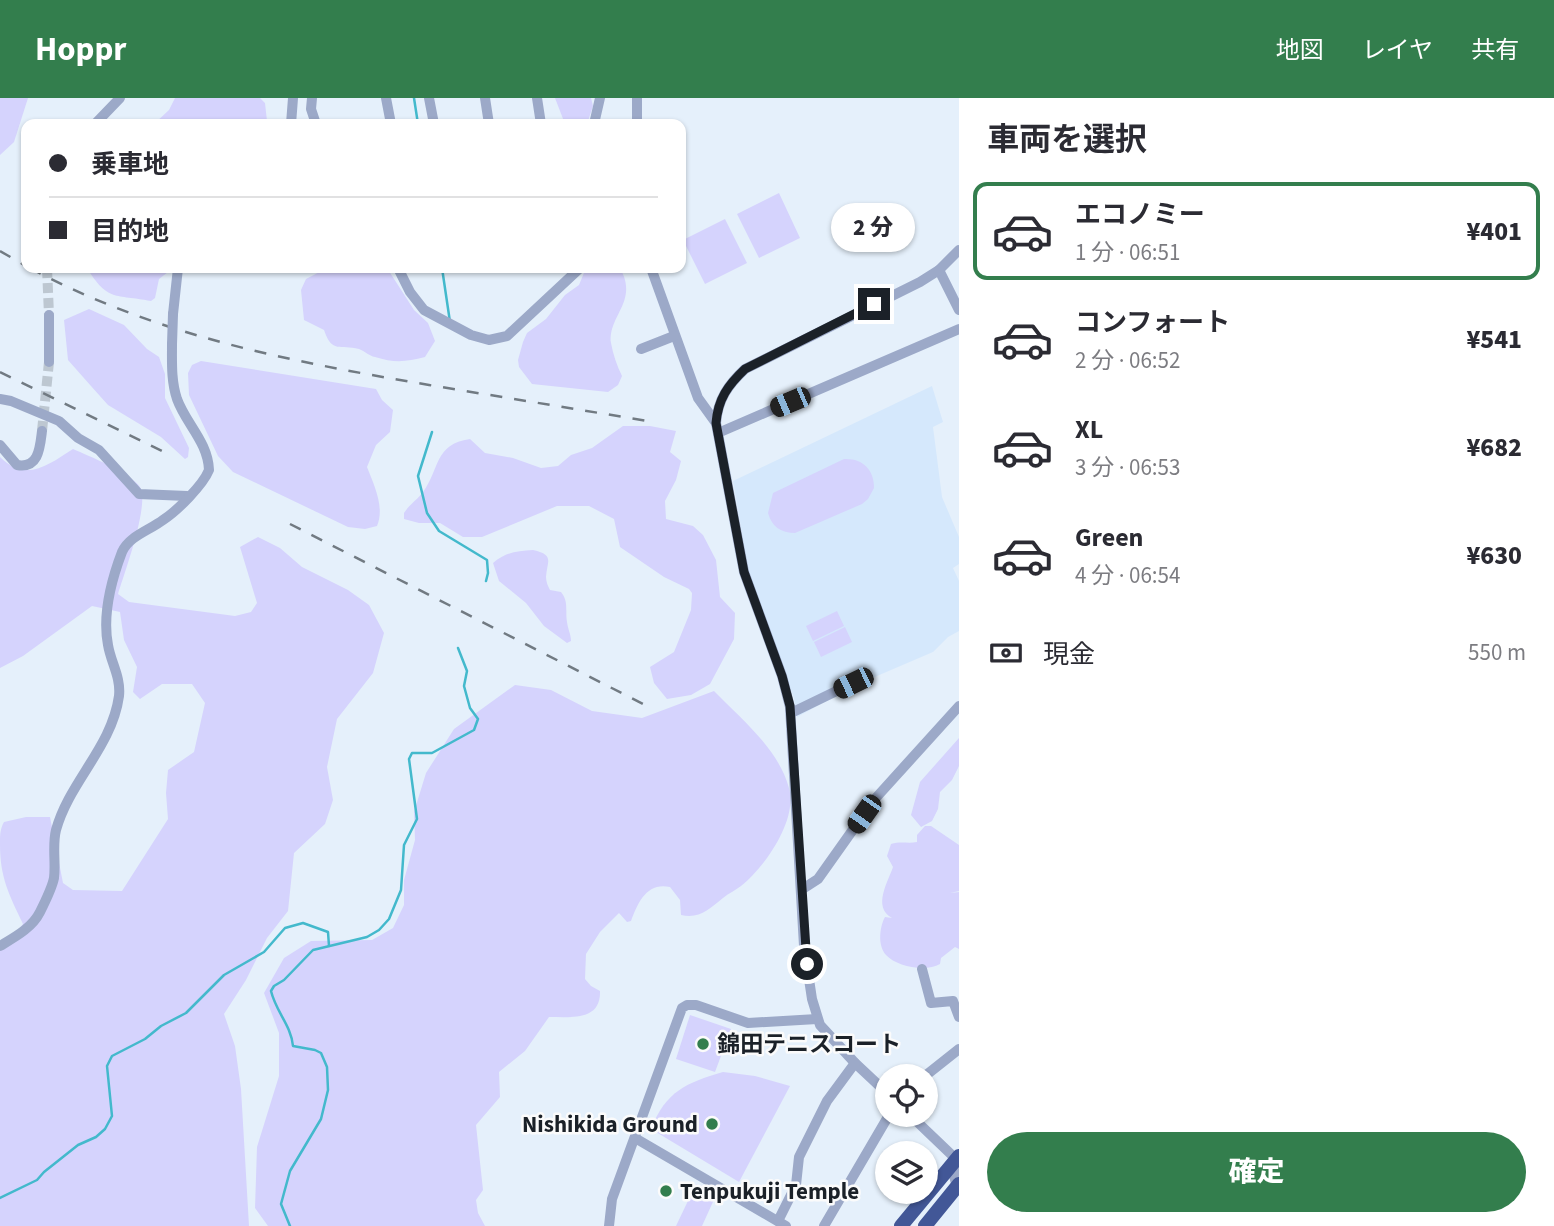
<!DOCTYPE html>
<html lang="ja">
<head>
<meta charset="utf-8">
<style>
  :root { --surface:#fff; --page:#f2f2f3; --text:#2b2b33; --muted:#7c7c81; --line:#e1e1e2; --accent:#337e4d }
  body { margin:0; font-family:"Source Sans 3","Noto Sans JP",sans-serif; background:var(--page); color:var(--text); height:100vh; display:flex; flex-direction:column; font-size:26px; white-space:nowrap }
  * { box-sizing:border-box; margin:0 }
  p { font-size:23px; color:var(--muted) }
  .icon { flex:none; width:38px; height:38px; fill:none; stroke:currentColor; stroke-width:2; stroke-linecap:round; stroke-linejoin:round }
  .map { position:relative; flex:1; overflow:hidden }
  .sheet { display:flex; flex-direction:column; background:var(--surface); width:595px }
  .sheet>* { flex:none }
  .guide { position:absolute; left:21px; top:21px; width:665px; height:154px; border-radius:14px; box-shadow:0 2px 5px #0004; display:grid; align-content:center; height:154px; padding:0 28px; background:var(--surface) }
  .tools { position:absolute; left:875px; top:966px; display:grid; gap:14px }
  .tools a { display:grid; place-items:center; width:63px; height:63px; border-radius:50%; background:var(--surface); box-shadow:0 2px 5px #0004; font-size:35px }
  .end { position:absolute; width:32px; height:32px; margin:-16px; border:9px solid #1b2128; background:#fff; box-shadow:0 0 0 4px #fff }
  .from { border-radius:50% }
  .bubble { position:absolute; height:49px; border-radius:24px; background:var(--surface); box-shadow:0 2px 5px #0004; font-size:23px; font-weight:800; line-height:49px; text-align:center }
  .car { position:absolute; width:21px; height:42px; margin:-21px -10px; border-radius:9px; box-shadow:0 0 5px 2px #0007; background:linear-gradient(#222 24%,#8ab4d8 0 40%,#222 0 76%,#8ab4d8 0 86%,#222 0) }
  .guide b { display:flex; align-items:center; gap:24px; height:66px; font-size:26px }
  .guide b+b { border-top:2px solid var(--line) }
  .guide i { width:18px; height:18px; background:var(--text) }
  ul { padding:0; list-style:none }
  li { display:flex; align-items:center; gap:21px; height:98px; margin:0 14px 10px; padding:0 14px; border:4px solid transparent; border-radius:14px }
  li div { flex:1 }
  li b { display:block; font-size:26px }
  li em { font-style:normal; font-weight:800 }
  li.selected { border-color:var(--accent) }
  li>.icon { width:63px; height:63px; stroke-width:1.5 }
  h2 { padding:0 28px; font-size:32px; line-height:84px }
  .pay { display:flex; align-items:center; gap:18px; height:77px; padding:0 28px; font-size:26px }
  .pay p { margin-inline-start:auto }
  .action { display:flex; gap:14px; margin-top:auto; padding:14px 28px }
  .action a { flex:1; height:80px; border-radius:42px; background:var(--accent); color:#fff; font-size:28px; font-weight:800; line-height:80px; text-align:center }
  header { display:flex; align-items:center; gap:42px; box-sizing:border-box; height:98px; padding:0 35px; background:var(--accent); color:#fff }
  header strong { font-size:33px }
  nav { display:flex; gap:38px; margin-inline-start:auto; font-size:24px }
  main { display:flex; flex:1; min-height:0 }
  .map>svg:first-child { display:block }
</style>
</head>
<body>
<header>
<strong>Hoppr</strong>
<nav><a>地図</a><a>レイヤ</a><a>共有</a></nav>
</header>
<main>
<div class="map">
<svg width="959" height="1128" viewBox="0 0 959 1128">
  <rect width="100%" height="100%" fill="#e5f0fb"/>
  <polygon fill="#d5e8fc" points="932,288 943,324 933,329 942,399 959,439 959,466 953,470 959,483 959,533 948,539 933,554 856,587 797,619 794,600 751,487 733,383"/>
  <g fill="#d5d3fd">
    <polygon points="0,0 28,0 14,44 0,57"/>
    <polygon points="175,0 260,0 265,5 267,23 255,26 154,26 169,12"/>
    <polygon points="555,0 591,0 593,8 587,26 565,26"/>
    <polygon points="779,95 800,140 759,160 737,116"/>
    <polygon points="725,121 747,165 705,186 683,142"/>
    <path d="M87,170H169L168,174L159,181L155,200L151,203C115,196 108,204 87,170Z"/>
    <path d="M327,170H387L414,212L428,225L435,243L425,259C406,264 394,265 375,259C369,258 365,253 359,251C340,246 332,256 324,232L304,222L301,192L306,181Z"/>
    <path d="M586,170H620C639,204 608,217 611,245C613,256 617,268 622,278L618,287L608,294L532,286L519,269L518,262L523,244L527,235L546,221L565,197L579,187Z"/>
    <polygon points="89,211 124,227 147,251 159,259 165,276 165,300 189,350 188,359 185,361 161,339 108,307 91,288 68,262 64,222"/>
    <path d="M201,263L376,291L382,302L393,312L390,334L376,347L367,369C374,387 385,409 377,428L365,431L348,429L233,374L218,358L189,297L188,275L192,267Z"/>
    <path d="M623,328H650L676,333L670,354L681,363L676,382L665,403L666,421L693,428L703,437L716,462L720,499L735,515L734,541L710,586L691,597L667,601L654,585L650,569L674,554L691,512L692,495L689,491L664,479L620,449L614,421L589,408H557L482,439H463L440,425H419L404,421V415C409,407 418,401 423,394C440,371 434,346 470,341L485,355L513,360L541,370L558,368L571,357L592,350Z"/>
    <path d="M73,351C89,358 131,375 140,389C150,406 124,476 118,496L129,504L235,518L251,514L257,505L240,449L258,439L280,450L302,469L348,492L369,507L384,535L373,575L337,621L327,669L333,702L325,726L294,755L288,813L267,840L246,882L224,916L235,948L241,991L249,1128H0V852L23,826C9,796 0,780 0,746C0,737 0,731 4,724L26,719H50L63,785L73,792L122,793L168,721L166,695L168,672L194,654L205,605L192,586H162L140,601L133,594L137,569L124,542L120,514L92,508L23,558L0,570V359C26,385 48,367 73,351Z"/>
    <path d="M844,361C862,360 874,371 874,390L868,401L862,406L795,435C781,435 772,429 768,415L773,395Z"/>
    <path d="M533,452C555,457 547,463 546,479C546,484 548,488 550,492L561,494C569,504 565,512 567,524C568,532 571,536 571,543L567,545L544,528L526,505L499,483L493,465C506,454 517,453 533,452Z"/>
    <polygon points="837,513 844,528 813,543 806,528"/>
    <polygon points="845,529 852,544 821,559 814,544"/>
    <path d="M515,587L551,592L592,613L642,620L714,593C741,621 778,650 789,690C798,722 765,769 741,788C736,792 729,795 723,800C709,811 700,821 681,817L680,802L670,789C647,784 638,804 631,823L627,824L619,815L600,834L586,856L585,881L591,888L600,893C601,923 571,919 549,919L525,953L499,974L500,999L476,1027L483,1092L476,1102L478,1115L485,1128H268L255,1110L257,1049L279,978V935L264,895L284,860L311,843L372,842L393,830L404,807V782L415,742L414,714L426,675L454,631Z"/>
    <polygon points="959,640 959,668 952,682 940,694 938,711 932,723 921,729 911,717 920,684"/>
    <path d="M925,728H931L959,747V793L950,795L959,794V851L955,849L941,860L940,866C926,874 897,869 886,857C877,847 880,828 885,819L892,820C872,809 888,784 893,769L887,758L891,746C901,743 908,746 917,744V737Z"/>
    <polygon points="690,917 731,931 715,974 676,961"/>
    <path d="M723,974L755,978L790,988L739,1084L651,1031C666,993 686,985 723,974Z"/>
    <polygon points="696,1086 717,1095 702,1128 676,1128"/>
  </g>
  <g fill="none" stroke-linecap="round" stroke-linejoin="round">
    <g stroke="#43b9cc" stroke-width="2.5">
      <polyline points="414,0 418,26"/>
      <polyline points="442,170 450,224"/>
      <polyline points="432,334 418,378 427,415 439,433 487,462 488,475 486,483"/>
      <polyline points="0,1100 37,1082 44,1074 78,1047 96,1039 105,1031 112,1018 107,968 112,958 145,941 161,928 186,915 224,877 264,854 285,830 303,825 328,834 329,848"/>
      <path d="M290,1128L281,1106L290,1073L321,1021L328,992L327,969L321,955L315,952L293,948C291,927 276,914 271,893L274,888L284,882L313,852L367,839L379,832L389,821L401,792L404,747L417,721L409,661L412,655H432L474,632L478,621L470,610L464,588L467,573L458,550"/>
    </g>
    <g stroke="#bdc7d1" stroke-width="10" stroke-dasharray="10 5" stroke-linecap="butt">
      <polyline points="47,170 49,217"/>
      <polyline points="42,333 49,264"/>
    </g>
    <g stroke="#9ca9c8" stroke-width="10">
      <polyline points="312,0 311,11 316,26"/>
      <polyline points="386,0 391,26"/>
      <polyline points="429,0 434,26"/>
      <polyline points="485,0 489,26"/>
      <polyline points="537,0 541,26"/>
      <polyline points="637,0 637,26"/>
      <polyline points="95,26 120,0"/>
      <polyline points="291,26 293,0"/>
      <polyline points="594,26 600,0"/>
      <polyline points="398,170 410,194 424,212 471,237 489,242 507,238 580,170"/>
      <polyline points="651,170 698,300 716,325"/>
      <polyline points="939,172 959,212"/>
      <polyline points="173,216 178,170"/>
      <polyline points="49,217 49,264"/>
      <polyline points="641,251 674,238"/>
      <polyline points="0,301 11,303 59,323 78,340 99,352 139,396 187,398"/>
      <polyline points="718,335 959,231"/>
      <path d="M0,347L17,367C39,371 40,349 42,333"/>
      <polyline points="791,615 853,585"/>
      <polyline points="801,792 818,781 874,702 959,608"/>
      <path d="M0,848C15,839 32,830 40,814C45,804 52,790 54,780C56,764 52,748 56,732C69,684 112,649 119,598C121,579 111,565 108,547C102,516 111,483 122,454C129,438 150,432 163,422C177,413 203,387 209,372C208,344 186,326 177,301C171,283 172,264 172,246"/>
      <polyline points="922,871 931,905 953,903 959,919"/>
      <polyline points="925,978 959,951"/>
      <path d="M887,995L855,965L820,927L812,901L804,848L790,609L782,578L744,474L716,325C718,301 728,287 745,271L920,184L939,172L959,152"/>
      <polyline points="910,1017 959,1064"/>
      <polyline points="635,1040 786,1128"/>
      <polyline points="957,1089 954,1078 959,1072"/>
      <polyline points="778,1123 796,1087 799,1059 827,1003 855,965"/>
      <polyline points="609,1128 612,1101 682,910 687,907 696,907 748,925 817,921"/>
      <polyline points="824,1128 889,1017"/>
    </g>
    <g stroke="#425797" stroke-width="14">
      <polyline points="901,1128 959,1058"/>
      <polyline points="925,1128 959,1086"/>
    </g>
    <g stroke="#717a82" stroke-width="2.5" stroke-dasharray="12 12" stroke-linecap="butt">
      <polyline points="0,153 26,168"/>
      <path d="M30,170C157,238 288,263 429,287C502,299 575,311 648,323"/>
      <polyline points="0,274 164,354"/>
      <polyline points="290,426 649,609"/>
    </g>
    <polyline stroke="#9ca9c8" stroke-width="10" points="172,246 173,216"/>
  </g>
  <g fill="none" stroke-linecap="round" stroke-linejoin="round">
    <path stroke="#1b2128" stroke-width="9" d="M807,866L790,608L782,578L744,474L716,325C718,301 728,287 745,271L874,206"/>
  </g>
  <g fill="#337e4d" stroke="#fbfbfb" stroke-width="2.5">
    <circle cx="703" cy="946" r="7"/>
    <circle cx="712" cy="1026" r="7"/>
    <circle cx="666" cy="1093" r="7"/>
  </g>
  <g text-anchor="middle" stroke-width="5" stroke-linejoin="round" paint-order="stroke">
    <g font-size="23" font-weight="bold" fill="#1b2128" stroke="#fbfbfb" text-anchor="start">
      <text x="717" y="954">錦田テニスコート</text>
      <text x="698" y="1034" text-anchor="end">Nishikida Ground</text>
      <text x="680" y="1101">Tenpukuji Temple</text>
    </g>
  </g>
</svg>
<div class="tools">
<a><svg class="icon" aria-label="locate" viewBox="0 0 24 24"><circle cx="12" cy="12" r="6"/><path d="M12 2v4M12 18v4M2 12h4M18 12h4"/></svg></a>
<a><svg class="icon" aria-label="layers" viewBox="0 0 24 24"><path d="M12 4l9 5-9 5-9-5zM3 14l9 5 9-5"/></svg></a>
</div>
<i class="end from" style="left:807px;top:866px"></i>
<i class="end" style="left:874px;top:206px"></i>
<div class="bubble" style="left:831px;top:105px;width:84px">2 分</div>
<i class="car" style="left:790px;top:304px;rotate:247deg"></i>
<i class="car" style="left:853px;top:585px;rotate:244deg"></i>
<i class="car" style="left:864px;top:716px;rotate:215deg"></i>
<div class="guide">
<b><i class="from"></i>乗車地</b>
<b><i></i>目的地</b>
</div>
</div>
<section class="sheet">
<h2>車両を選択</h2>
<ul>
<li class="selected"><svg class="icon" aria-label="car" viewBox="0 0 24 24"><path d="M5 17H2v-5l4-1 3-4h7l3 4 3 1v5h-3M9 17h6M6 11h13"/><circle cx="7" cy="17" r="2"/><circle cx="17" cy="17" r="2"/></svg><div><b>エコノミー</b><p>1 分 · 06:51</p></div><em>¥401</em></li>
<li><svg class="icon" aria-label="car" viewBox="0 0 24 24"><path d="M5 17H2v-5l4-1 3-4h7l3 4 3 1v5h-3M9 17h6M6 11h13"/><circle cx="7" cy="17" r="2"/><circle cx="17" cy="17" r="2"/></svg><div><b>コンフォート</b><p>2 分 · 06:52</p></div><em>¥541</em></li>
<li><svg class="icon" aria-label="car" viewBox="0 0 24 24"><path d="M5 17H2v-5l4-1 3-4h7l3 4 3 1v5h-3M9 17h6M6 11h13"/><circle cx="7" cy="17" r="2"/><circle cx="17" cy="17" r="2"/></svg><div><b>XL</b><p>3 分 · 06:53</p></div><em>¥682</em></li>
<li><svg class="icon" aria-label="car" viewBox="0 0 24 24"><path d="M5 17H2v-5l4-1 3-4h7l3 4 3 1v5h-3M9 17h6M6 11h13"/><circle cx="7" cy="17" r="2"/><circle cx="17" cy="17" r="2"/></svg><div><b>Green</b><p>4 分 · 06:54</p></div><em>¥630</em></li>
</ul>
<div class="pay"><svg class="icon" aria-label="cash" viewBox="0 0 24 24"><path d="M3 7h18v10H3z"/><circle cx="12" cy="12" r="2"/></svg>現金<p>550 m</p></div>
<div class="action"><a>確定</a></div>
</section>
</main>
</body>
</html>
